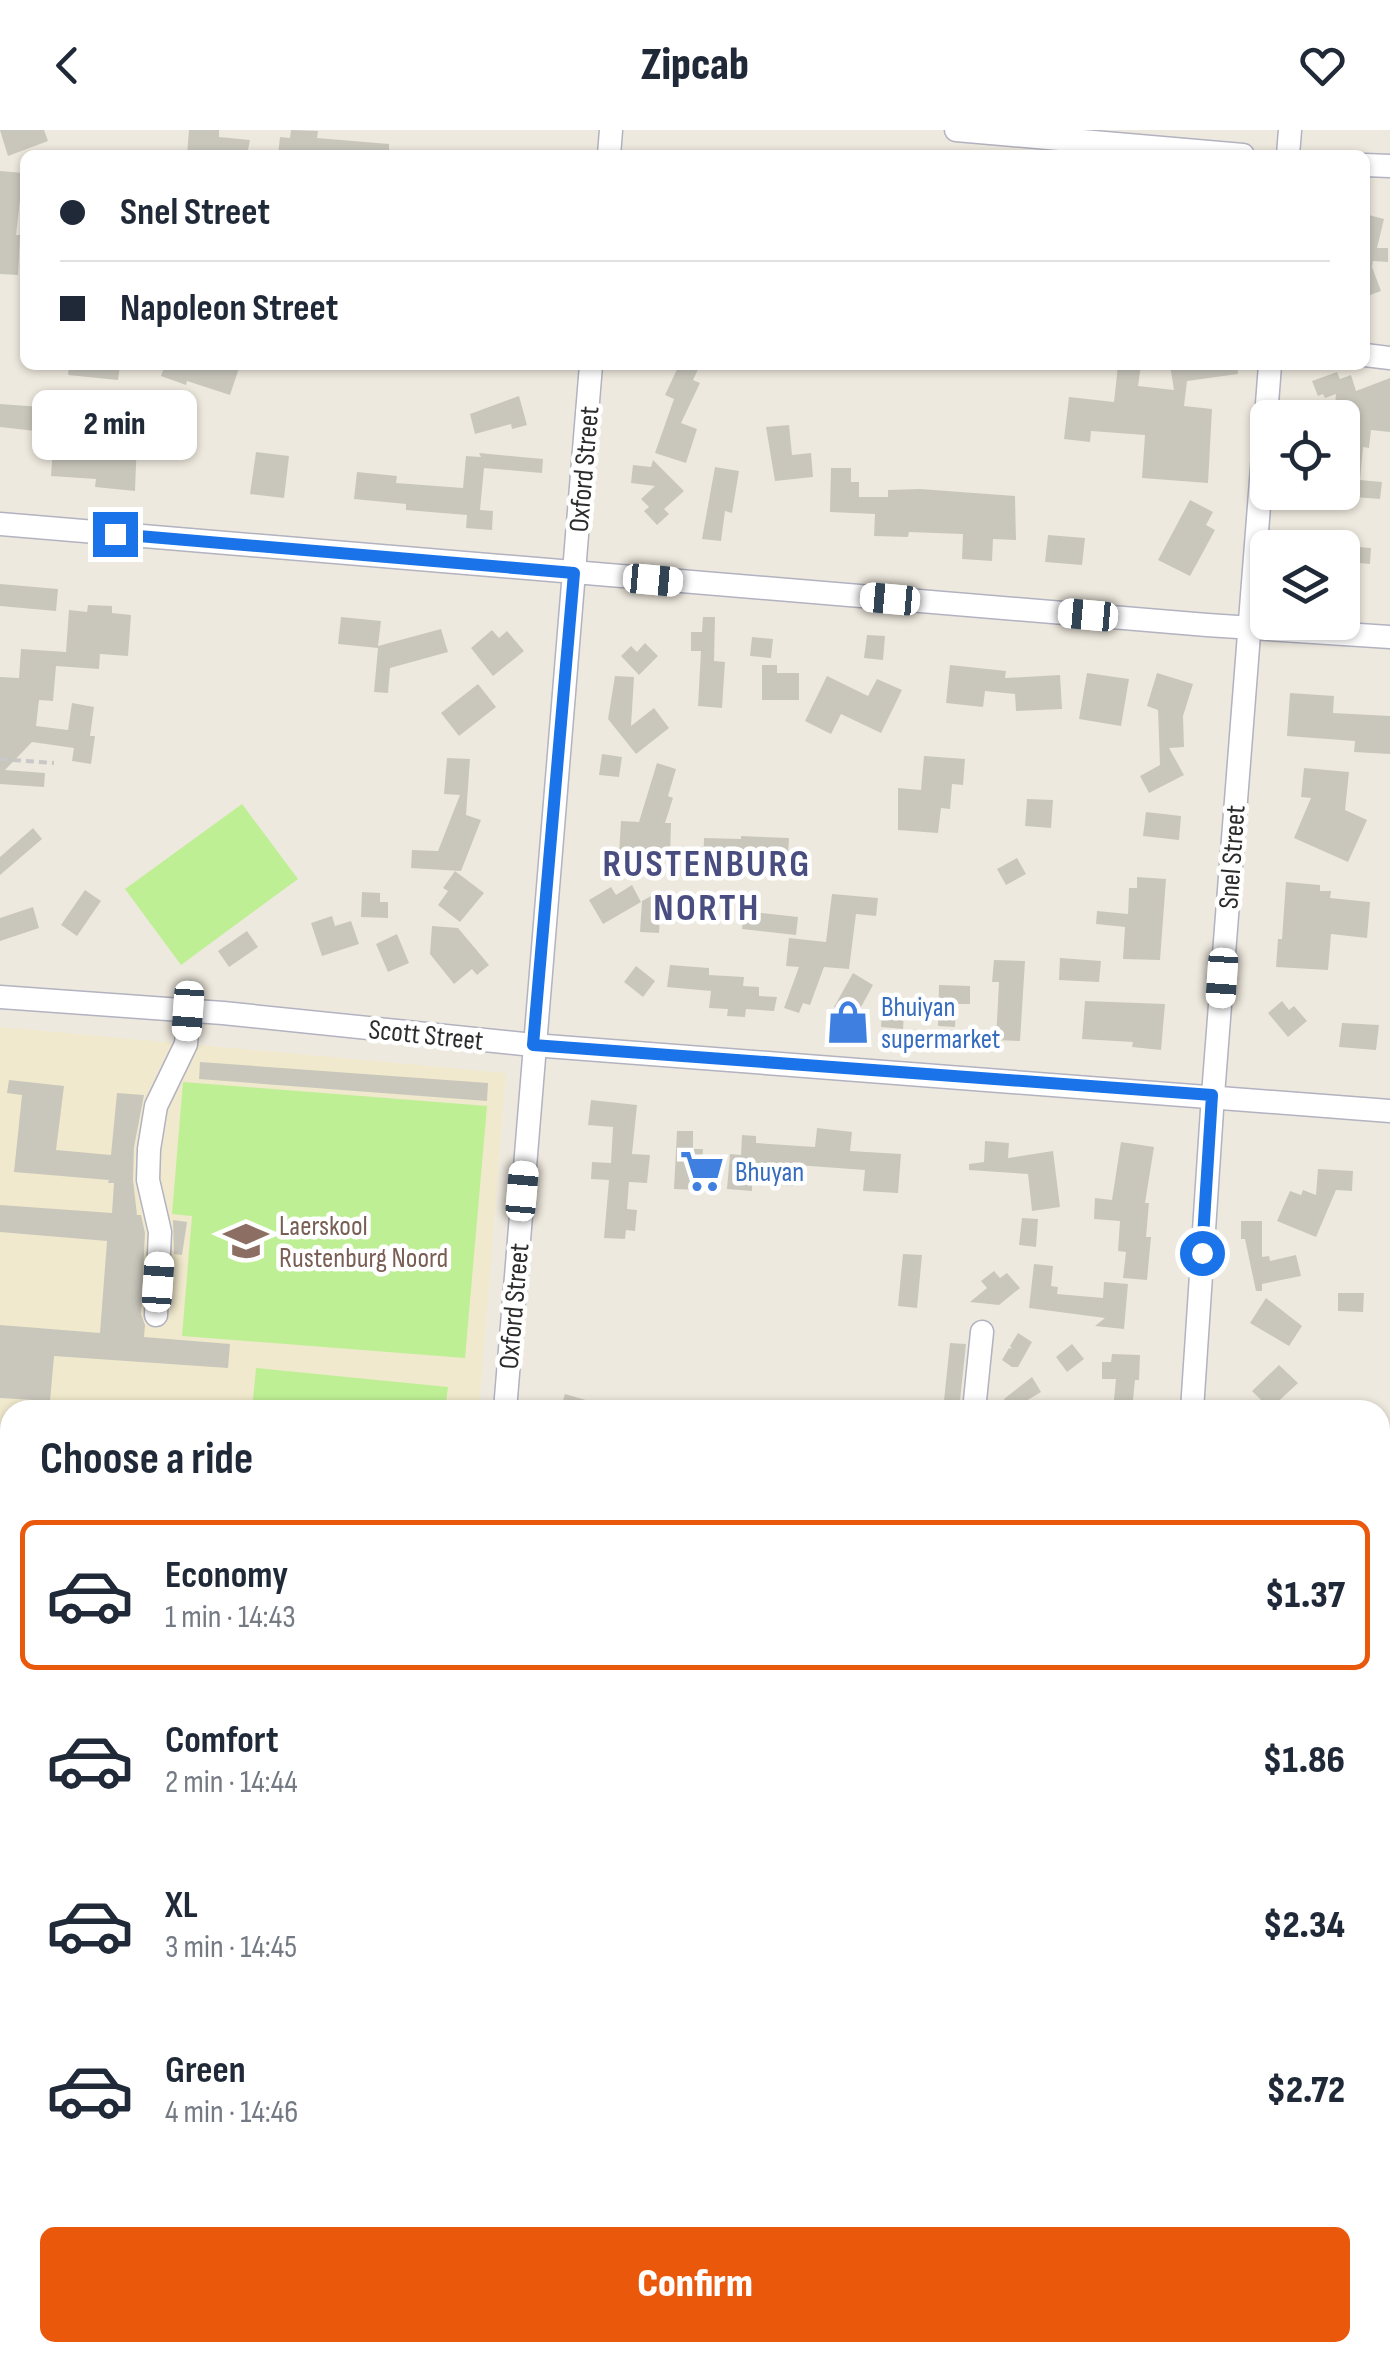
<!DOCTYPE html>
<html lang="en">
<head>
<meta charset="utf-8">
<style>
  :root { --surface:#fff; --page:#f2f2f3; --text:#1f2937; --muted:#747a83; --line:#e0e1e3; --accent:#ea580c }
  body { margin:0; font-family:"Sofia Sans Condensed",sans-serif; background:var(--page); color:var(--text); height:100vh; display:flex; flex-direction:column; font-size:38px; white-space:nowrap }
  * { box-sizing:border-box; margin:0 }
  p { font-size:32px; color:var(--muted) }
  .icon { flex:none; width:55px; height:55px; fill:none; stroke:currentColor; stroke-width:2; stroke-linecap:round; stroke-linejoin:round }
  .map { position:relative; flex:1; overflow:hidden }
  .details { position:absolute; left:0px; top:1270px; width:1390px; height:962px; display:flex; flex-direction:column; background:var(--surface); border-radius:30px 30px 0 0; box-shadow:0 2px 8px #0004 }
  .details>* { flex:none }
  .banner { position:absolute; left:20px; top:20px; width:1350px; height:220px; border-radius:15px; box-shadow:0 2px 8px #0004; display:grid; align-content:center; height:220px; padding:0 40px; background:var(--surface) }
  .fabs { position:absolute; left:1250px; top:270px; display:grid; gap:20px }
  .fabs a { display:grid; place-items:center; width:110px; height:110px; border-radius:15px; background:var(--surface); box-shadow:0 2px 8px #0004; font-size:50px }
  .end { position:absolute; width:45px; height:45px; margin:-22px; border:12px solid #1a73e8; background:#fff; box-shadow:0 0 0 5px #fff }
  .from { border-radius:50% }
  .bubble { position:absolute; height:70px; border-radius:15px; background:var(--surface); box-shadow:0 2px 8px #0004; font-size:32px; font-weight:800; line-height:70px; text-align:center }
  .car { position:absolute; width:30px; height:60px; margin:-30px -15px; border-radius:12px; box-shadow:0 0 8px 2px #0007; background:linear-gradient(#fff 24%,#345 0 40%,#fff 0 76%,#345 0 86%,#fff 0) }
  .banner b { display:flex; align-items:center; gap:35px; height:95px; font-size:38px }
  .banner b+b { border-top:2px solid var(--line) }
  .banner i { width:25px; height:25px; background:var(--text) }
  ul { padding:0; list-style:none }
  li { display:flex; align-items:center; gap:30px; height:150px; margin:0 20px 15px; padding:0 20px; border:5px solid transparent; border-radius:15px }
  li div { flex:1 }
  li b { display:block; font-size:38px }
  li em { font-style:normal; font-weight:800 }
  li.on { border-color:var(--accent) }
  li>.icon { width:90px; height:90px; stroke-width:1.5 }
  h2 { padding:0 40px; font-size:45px; line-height:120px }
  .button { display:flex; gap:20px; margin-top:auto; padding:20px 40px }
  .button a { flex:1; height:115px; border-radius:15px; background:var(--accent); color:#fff; font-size:40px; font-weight:800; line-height:115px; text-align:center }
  header { display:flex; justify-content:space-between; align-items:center; height:130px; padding:0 40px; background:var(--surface); font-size:45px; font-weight:800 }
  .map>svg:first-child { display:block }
</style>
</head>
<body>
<header><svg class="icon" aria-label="back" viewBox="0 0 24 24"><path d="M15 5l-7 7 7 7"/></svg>Zipcab<svg class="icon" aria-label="heart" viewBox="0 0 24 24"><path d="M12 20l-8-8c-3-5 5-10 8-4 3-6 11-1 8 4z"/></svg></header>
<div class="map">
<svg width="1390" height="2231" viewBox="0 0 1390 2231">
  <rect width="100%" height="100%" fill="#eee9de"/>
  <polygon fill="#f0e9cd" points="0,897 506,943 479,1280 10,1280 10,1325 0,1325"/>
  <g fill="#beef94">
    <polygon points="242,674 298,749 181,835 125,759"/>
    <polygon points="183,952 487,976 465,1228 182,1206 192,1086 172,1084"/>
    <polygon points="256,1238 448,1257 445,1280 252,1280"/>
  </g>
  <g fill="#c9c7bc">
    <polygon points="0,0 44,0 48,11 8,26"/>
    <polygon points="189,0 219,0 219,7 250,10 247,25 187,25"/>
    <polygon points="291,0 318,1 317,8 389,14 389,25 278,25 280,7 290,8"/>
    <polygon points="0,41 23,43 16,105 20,105 18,145 0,144"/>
    <polygon points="1365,84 1384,89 1377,118 1388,118 1388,132 1373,131 1372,137 1381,161 1365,167"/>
    <polygon points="69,235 120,235 118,250 68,245"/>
    <polygon points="165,235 240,235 230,265 187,251 186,255 161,246"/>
    <polygon points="679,235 700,235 693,250 700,253 681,293 697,299 686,333 655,323 674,269 665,265"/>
    <polygon points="1118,235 1141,235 1138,256 1174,260 1170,235 1237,235 1238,244 1187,251 1184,276 1212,279 1208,353 1142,348 1145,305 1091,301 1090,312 1064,309 1069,267 1114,272"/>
    <polygon points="1337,242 1340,249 1351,245 1356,261 1390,248 1390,302 1371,300 1369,318 1363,317 1360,350 1382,352 1380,369 1342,366 1342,288 1334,288 1336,264 1325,268 1323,264 1318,266 1312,251"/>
    <polygon points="519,266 527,295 512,299 511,294 475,304 470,284"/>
    <polygon points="0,274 138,284 135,361 95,357 96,349 51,346 54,303 0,297"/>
    <polygon points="789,295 792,325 811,323 813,347 775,351 766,297"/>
    <polygon points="256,322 289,326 284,368 250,364"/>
    <polygon points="479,323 543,329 542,343 484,338 480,380 493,381 492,400 466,398 467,385 406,380 406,374 354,369 357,342 397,346 396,353 463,358 466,326 481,327"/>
    <polygon points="653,330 684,361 664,379 669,384 657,395 644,381 649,377 641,369 655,356 631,353 633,335 651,337"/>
    <polygon points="715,337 739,341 732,383 725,381 721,411 702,409"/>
    <polygon points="831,338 851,338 851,352 859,352 859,367 888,367 888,360 920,359 1015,366 1016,410 993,409 992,431 962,429 963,404 909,402 908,407 874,406 875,384 830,382"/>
    <polygon points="1190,370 1213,382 1206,395 1215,400 1190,446 1158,430"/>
    <polygon points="1048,405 1085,408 1082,435 1045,432"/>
    <polygon points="1344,416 1371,418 1370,434 1359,433 1357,461 1342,460"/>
    <polygon points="0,454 58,459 56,481 0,476"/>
    <polygon points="88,475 112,476 112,483 131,485 128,526 100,524 99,539 56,536 53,571 39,570 36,596 68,600 72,573 94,577 90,606 95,606 91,634 72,631 74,618 32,612 5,640 45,643 44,657 0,654 0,547 19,548 21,519 66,522 69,480 87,482"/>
    <polygon points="341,487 381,491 378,516 441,499 448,522 390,538 388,563 374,562 378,518 338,514"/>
    <polygon points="703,487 715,487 714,531 725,532 722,578 698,576 701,521 691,521 691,502 702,502"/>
    <polygon points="492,500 499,508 507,501 524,521 493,546 471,518"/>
    <polygon points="867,505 885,506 883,530 864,528"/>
    <polygon points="752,507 773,509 771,528 750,526"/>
    <polygon points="645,513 658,526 639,545 621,526 631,516 637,522"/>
    <polygon points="762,535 777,535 777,543 799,543 799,570 762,570"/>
    <polygon points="950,535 1006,541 1005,548 1060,545 1062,579 1016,581 1015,564 985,561 983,577 946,573"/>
    <polygon points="1087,543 1129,549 1121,596 1079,589"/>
    <polygon points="1157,543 1193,554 1183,586 1184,617 1169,618 1184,645 1149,663 1140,646 1160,635 1158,580 1147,576"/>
    <polygon points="615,546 634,547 631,596 654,578 669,598 636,624 608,589"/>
    <polygon points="827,546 868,566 877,549 902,560 881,603 841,584 831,604 805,591"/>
    <polygon points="478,554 496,577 459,606 441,583"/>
    <polygon points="1290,563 1334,566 1333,583 1390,586 1390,624 1354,622 1355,611 1287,606"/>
    <polygon points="602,624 622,627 619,647 599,645"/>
    <polygon points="924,626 965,629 963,655 952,654 950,679 941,678 938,703 898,700 898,658 921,660"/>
    <polygon points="447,628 470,629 466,685 481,690 461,741 411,738 412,720 438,721 460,665 444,664"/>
    <polygon points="657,633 676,639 668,666 673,668 665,693 671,693 670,727 619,725 621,691 639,692"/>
    <polygon points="1304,638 1349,642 1345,680 1367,690 1348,732 1294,708 1311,668 1301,667"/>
    <polygon points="1027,669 1053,670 1051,698 1025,696"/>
    <polygon points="1146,682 1181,686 1179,710 1143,706"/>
    <polygon points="33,698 42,709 0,745 0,727"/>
    <polygon points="741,706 789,708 787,742 703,737 704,708 741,709"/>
    <polygon points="1017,728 1026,744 1006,755 997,739"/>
    <polygon points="455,741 484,763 460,792 438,775 448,761 443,758"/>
    <polygon points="1137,747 1166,749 1160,830 1123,829 1125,797 1096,794 1097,781 1128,784 1129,758 1137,758"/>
    <polygon points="1286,752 1320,755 1320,761 1331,761 1330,768 1370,772 1367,808 1331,804 1328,840 1276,837 1278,809 1282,809"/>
    <polygon points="632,755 641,772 603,794 589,770 611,757 616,765"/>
    <polygon points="85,760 101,771 77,806 61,795"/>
    <polygon points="662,760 659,803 640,802 642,771"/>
    <polygon points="362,762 380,763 380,772 388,772 388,788 361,787"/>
    <polygon points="832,764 878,768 876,786 856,784 849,839 824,837 810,875 803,873 799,883 784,878 799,837 786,836 789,808 826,812"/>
    <polygon points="33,777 39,798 0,811 0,788"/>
    <polygon points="744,781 798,787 796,805 742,799"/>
    <polygon points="332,786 335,796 351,791 359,814 322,826 311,793"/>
    <polygon points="432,796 458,798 489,835 477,845 472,839 454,854 430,824"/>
    <polygon points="247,801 258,817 229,837 218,821"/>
    <polygon points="397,804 409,833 388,842 376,814"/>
    <polygon points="1060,828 1101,831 1099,852 1059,850"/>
    <polygon points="994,830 1025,831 1020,911 996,910 999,852 992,852"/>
    <polygon points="670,835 709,838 709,845 744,847 743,856 759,857 759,866 777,867 774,881 746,879 745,887 727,886 728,879 709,878 711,861 667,857"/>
    <polygon points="636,836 655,851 643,867 624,852"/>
    <polygon points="853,843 873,855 855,888 834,877"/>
    <polygon points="939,855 970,856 970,874 956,874 955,897 938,896"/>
    <polygon points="1085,871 1165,874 1161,920 1132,917 1133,912 1082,909"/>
    <polygon points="1282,871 1289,880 1294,876 1307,891 1288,907 1268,883"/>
    <polygon points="882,881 904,883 903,899 881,897"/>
    <polygon points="1342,893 1379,895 1376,920 1339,917"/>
    <polygon points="200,932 488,953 487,971 199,949"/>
    <polygon points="9,950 64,956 56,1020 111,1025 117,963 144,965 134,1017 133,1050 137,1085 141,1085 145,1103 141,1184 145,1195 144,1207 230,1214 228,1238 54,1226 50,1271 0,1268 0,1195 100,1203 107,1111 0,1102 0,1075 112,1083 114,1053 108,1053 109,1050 14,1042 22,965 7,963"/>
    <polygon points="591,970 637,975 632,1024 650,1025 647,1053 629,1052 627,1079 637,1080 635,1101 626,1100 625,1109 604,1108 609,1050 591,1049 592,1032 611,1033 613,997 588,995"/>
    <polygon points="817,998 852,1002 850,1021 901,1024 898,1063 863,1061 865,1040 796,1035 794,1056 752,1053 752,1061 727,1059 730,1024 741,1025 742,1005 756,1006 756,1013 815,1017"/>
    <polygon points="677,1001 693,1001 693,1019 703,1019 700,1060 674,1059"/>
    <polygon points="985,1011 1009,1013 1008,1028 1053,1021 1060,1077 1032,1081 1028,1044 969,1040 969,1034 984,1032"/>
    <polygon points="1121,1012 1154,1017 1145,1073 1149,1073 1146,1107 1151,1107 1147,1150 1123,1148 1126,1122 1118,1121 1120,1091 1094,1089 1095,1068 1112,1070"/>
    <polygon points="1318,1039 1353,1041 1352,1061 1336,1060 1316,1107 1277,1091 1290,1061 1301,1065 1303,1060 1316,1065"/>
    <polygon points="1022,1088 1038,1089 1036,1117 1019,1115"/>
    <polygon points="173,1090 187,1092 182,1125 174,1124"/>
    <polygon points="1241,1091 1262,1091 1262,1127 1269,1126 1270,1131 1296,1125 1301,1146 1262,1154 1262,1161 1256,1161 1245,1109 1241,1109"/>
    <polygon points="903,1124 922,1125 917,1178 898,1176"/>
    <polygon points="1034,1134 1053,1136 1051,1156 1058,1157 1057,1164 1103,1168 1104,1152 1128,1154 1124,1199 1095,1196 1105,1188 1029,1178"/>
    <polygon points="994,1141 1000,1148 1007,1143 1020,1158 999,1175 970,1172 987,1158 981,1151"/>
    <polygon points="1338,1163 1364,1163 1363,1182 1338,1181"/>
    <polygon points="1266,1168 1302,1196 1289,1216 1250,1193"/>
    <polygon points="1018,1203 1032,1212 1018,1237 1012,1237 1002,1230 1009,1218 1012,1219 1010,1216"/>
    <polygon points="950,1213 966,1214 959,1280 943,1280"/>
    <polygon points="1072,1214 1084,1229 1067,1242 1056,1227"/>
    <polygon points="1112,1224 1140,1225 1139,1250 1135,1250 1132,1280 1113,1280 1116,1249 1102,1249 1102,1232 1111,1232"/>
    <polygon points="1279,1235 1298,1253 1270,1279 1252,1261"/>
    <polygon points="1032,1247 1041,1262 1011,1280 1004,1269"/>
    <polygon points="565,1264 606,1276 606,1280 560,1280"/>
  </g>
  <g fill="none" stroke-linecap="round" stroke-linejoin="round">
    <g stroke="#b2b2c0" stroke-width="25">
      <g id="minor">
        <polyline points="956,0 1243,25"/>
        <polyline points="609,25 611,0"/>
        <polyline points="1288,25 1290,0"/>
        <polyline points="1365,35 1390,36"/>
        <polyline points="1365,225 1390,228"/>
        <polyline points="0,394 1207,495 1390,507"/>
        <polyline points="0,867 223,883 533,915 1390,981"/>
        <polyline points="156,1185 160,1102 148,1050 149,1019 156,976 186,914 189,881"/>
        <polyline points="505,1280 591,235"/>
        <polyline points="974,1280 982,1202"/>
        <polyline points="1192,1280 1213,965 1270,235"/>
        <polyline points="0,1341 10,1342"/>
        <polyline points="1380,1457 1390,1457"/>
        <polyline points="0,1819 10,1820"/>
        <polyline points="1380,1929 1390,1930"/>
        <polyline points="0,2056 10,2057"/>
        <polyline points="1380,2170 1390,2171"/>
        <polyline points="436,2231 437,2222"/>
        <polyline points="1113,2231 1113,2222"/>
      </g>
    </g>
    <polyline stroke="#c8c8c8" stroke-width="4" stroke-dasharray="8 5" stroke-linecap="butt" points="0,629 54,633"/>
    <use href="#minor" stroke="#fff" stroke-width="22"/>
  </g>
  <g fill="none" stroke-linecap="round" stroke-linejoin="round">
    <polyline stroke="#1a73e8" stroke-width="12" points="115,404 574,443 533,915 1212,965 1202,1123"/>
  </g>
  <defs>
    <g id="shop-bare" transform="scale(3.45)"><path d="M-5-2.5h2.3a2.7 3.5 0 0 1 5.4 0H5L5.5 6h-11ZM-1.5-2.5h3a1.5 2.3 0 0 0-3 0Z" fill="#3f7fe0" stroke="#fff" stroke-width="2.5" paint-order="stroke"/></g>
    <g id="supermarket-bare" transform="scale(3.45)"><path d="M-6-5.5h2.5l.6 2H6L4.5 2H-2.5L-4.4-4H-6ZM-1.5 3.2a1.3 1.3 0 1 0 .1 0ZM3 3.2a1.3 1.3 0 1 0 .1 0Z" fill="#3f7fe0" stroke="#fff" stroke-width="2.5" paint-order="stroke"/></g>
    <g id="school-bare" transform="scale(3.45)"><path d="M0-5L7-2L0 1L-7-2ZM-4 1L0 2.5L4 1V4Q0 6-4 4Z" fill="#8d6e63" stroke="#fff" stroke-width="2.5" paint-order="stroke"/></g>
  </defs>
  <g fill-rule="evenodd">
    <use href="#shop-bare" x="848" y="892"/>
    <use href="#supermarket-bare" x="702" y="1041"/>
    <use href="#school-bare" x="246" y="1111"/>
  </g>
  <g text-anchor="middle" stroke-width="9" stroke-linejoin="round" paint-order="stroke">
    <g font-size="28" fill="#2c2c2c" stroke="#fff">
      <text transform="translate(583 339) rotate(-85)" y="10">Oxford Street</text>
      <text transform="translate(1231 727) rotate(-86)" y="10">Snel Street</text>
      <text transform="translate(426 904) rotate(6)" y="10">Scott Street</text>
      <text transform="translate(513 1176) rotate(-85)" y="10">Oxford Street</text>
    </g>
    <g font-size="28" fill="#366cbe" stroke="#fff" text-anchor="start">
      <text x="881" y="886">Bhuiyan<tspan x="881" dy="32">supermarket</tspan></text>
      <text x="735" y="1051">Bhuyan</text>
    </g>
    <g font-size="28" fill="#785e54" stroke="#fff" text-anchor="start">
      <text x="279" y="1105">Laerskool<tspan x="279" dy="32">Rustenburg Noord</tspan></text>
    </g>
    <g font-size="38" font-weight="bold" letter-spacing="2.5" fill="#4a4d80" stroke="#fff">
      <text x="707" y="746">RUSTENBURG<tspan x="707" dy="44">NORTH</tspan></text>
    </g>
  </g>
</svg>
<div class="fabs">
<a><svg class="icon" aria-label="locate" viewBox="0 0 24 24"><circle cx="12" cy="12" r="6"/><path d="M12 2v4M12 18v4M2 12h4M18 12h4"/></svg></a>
<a><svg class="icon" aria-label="layers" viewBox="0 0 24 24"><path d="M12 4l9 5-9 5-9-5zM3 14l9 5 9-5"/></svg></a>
</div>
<i class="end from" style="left:1202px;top:1123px"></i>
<i class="end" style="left:115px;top:404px"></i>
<div class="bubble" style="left:32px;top:260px;width:165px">2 min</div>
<i class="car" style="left:653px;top:450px;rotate:95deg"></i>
<i class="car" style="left:890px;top:469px;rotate:275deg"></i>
<i class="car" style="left:1088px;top:485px;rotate:275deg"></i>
<i class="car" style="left:1222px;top:848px;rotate:184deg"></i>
<i class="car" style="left:188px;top:881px;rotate:184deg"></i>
<i class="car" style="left:522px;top:1061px;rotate:5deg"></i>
<i class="car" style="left:158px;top:1152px;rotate:4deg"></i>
<div class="banner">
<b><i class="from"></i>Snel Street</b>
<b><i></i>Napoleon Street</b>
</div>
<section class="details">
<h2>Choose a ride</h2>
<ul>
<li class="on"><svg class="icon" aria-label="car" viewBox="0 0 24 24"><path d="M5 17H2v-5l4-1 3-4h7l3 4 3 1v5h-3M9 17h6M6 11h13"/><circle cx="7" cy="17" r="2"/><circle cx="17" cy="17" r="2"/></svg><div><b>Economy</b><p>1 min · 14:43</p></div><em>$1.37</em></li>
<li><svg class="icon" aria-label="car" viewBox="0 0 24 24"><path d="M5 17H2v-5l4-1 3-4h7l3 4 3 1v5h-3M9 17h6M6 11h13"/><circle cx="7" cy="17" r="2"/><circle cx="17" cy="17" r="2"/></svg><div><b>Comfort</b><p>2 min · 14:44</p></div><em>$1.86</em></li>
<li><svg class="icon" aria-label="car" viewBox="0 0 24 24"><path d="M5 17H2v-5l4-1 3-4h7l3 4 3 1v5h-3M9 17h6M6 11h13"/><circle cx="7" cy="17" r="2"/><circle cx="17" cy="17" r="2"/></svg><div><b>XL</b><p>3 min · 14:45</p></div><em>$2.34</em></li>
<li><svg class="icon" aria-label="car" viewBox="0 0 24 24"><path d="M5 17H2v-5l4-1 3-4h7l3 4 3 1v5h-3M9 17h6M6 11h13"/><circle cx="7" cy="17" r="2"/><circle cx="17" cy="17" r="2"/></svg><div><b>Green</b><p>4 min · 14:46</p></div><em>$2.72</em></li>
</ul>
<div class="button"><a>Confirm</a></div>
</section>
</div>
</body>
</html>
